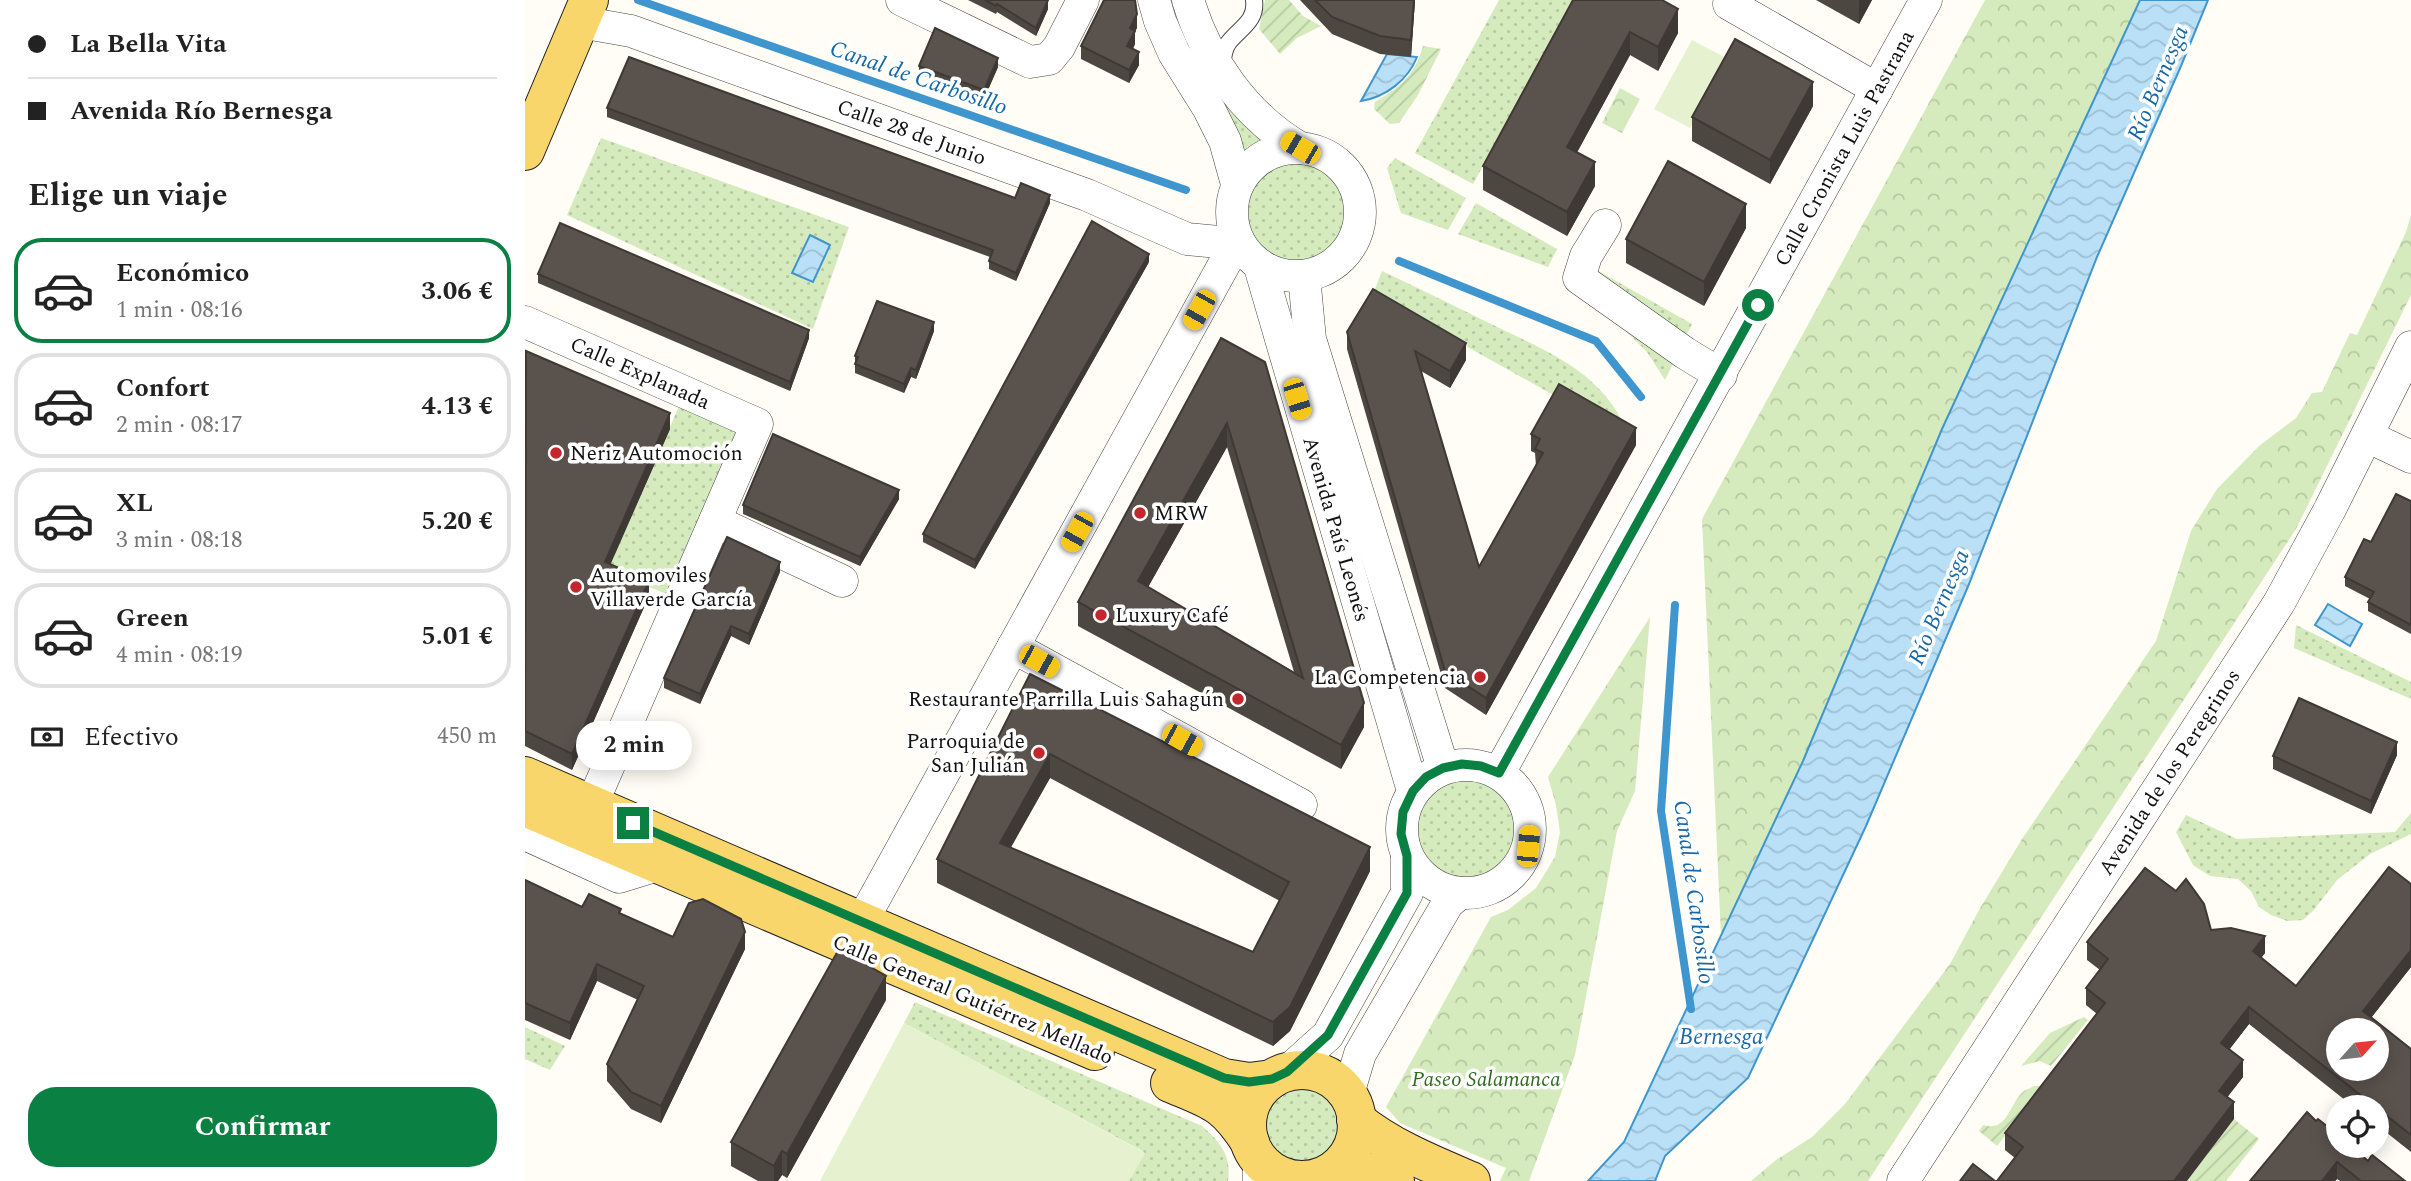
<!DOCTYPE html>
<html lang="es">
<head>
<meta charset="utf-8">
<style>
  :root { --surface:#fff; --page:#f6f6f6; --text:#222; --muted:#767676; --line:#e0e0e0; --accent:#0b8043 }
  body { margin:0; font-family:Spectral,serif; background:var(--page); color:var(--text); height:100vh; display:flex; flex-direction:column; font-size:26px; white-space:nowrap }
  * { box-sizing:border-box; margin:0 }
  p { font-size:23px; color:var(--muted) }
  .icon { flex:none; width:38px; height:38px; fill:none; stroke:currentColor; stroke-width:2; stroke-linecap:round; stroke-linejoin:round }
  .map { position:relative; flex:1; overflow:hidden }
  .sheet { display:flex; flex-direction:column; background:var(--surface); width:525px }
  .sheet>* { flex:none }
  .top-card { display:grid; align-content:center; height:154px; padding:0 28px; background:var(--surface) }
  .needle { width:46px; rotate:63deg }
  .tools { position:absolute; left:1801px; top:1018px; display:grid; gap:14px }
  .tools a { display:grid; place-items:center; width:63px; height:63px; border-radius:50%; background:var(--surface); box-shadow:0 4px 18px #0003; font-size:35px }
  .end { position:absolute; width:32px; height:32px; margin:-16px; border:9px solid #0b8043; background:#fff; box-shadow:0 0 0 4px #fff }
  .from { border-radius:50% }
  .bubble { position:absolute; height:49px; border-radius:24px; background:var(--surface); box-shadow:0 4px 18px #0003; font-size:23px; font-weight:700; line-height:49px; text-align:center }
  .car { position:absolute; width:21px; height:42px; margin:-21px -10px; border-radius:9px; box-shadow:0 0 5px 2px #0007; background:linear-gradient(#f5c518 24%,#345 0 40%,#f5c518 0 76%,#345 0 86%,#f5c518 0) }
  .top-card b { display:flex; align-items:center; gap:24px; height:66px; font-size:26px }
  .top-card b+b { border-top:2px solid var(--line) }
  .top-card i { width:18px; height:18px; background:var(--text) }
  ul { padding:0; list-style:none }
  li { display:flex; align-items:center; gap:21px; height:105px; margin:0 14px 10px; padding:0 14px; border:4px solid var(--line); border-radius:28px }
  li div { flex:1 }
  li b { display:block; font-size:26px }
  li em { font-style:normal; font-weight:700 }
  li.selected { border-color:var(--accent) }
  li>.icon { width:63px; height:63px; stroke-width:1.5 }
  h2 { padding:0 28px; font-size:32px; line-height:84px }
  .pay { display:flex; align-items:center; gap:18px; height:77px; padding:0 28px; font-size:26px }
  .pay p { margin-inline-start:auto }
  .action { display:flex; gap:14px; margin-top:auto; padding:14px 28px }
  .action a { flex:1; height:80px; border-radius:28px; background:var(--accent); color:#fff; font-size:28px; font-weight:700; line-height:80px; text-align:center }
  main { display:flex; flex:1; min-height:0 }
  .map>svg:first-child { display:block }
</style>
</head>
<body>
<main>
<section class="sheet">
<div class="top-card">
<b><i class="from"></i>La Bella Vita</b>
<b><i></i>Avenida Río Bernesga</b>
</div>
<h2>Elige un viaje</h2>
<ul>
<li class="selected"><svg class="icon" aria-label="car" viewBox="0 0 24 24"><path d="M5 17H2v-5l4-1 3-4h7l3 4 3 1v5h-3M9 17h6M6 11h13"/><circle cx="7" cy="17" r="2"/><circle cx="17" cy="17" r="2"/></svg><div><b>Económico</b><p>1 min · 08:16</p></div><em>3.06 €</em></li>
<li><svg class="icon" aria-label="car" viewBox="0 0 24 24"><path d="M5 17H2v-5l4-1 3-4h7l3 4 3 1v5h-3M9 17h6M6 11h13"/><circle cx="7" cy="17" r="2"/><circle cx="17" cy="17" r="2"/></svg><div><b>Confort</b><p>2 min · 08:17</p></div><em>4.13 €</em></li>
<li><svg class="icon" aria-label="car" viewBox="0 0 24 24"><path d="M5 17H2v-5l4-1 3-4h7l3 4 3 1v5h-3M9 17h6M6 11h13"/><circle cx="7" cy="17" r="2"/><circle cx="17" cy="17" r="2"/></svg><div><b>XL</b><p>3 min · 08:18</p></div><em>5.20 €</em></li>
<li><svg class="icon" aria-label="car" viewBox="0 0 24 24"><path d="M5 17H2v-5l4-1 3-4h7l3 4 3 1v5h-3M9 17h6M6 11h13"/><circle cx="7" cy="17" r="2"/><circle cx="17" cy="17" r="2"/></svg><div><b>Green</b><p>4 min · 08:19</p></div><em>5.01 €</em></li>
</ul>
<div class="pay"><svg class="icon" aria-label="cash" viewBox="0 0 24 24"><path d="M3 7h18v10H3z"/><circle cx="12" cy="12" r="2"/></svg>Efectivo<p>450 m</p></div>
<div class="action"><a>Confirmar</a></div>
</section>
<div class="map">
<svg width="1886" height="1181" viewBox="0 0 1886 1181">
  <defs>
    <pattern id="grass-dots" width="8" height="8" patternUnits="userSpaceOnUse" patternTransform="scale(1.75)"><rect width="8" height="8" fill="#d5ebbd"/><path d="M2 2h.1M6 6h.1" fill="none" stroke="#b6c8a1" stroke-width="1.8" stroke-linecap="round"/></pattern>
    <pattern id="park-crowns" width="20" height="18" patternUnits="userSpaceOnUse" patternTransform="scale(1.75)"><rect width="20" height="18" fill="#d5ebbd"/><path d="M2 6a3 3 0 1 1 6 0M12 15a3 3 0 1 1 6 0" fill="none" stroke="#b6c8a1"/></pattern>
    <pattern id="garden-furrows" width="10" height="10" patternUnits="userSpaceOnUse" patternTransform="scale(1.75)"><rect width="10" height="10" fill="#d5ebbd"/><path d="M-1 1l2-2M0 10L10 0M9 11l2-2" fill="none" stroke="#b6c8a1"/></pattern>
    <pattern id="water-waves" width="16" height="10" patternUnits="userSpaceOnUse" patternTransform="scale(1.75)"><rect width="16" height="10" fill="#b9e0f7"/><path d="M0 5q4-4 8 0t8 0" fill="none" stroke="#9ebfd3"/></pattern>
  </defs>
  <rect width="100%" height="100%" fill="#fffdf5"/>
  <g fill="url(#grass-dots)">
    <polygon points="974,0 1050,0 948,184 890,153"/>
    <polygon points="705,102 743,138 718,156 699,106"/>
    <polygon points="76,138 324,227 288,329 42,215"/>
    <polygon points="870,158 941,198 923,230 876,213 862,168"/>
    <circle cx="771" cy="213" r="52"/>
    <polygon points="951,203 1032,249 1023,267 933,234"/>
    <polygon points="1070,269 1167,324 1159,340 1069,275"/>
    <path d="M857,271C893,288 928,305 964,323C1023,352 1080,372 1105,438L848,294Z"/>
    <polygon points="1093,323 1149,362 1140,380 1122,352"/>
    <polygon points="155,404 212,430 141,594 83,569"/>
    <polygon points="1771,625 1886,682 1886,699 1769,648"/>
    <circle cx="941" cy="829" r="52"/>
    <polygon points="1886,813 1886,834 1845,854 1812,880 1788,911 1778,920 1762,921 1746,915 1734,907 1726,891 1713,879 1685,876 1668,865 1651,832 1661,815 1712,839 1870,832"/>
    <path d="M390,1002L677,1126C695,1142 707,1156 703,1181H604L619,1152L379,1023Z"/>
    <polygon points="0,1027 40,1046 25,1070 0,1059"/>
    <circle cx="777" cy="1125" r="39"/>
  </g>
  <g fill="url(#park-crowns)">
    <polygon points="1460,0 1615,0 1278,761 1196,936 1177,519"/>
    <polygon points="1095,88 1115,99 1097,133 1077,123"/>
    <polygon points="1886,215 1886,295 1771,529 1343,1181 1226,1181 1251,1160 1287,1137 1320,1104 1425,964 1454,910 1497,839 1631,641 1666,531 1692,489 1734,446 1771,418 1787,393 1797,392 1825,333 1832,335 1881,232"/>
    <polygon points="1125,617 1110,791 1092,831 1050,1055 1004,1181 975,1181 981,1168 875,1123 861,1107 966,917 983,910 1011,888 1030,857 1035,832 1031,805 1023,777"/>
  </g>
  <g fill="url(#garden-furrows)">
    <polygon points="740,0 764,0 778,16 796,26 772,38 755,54 734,29"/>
    <path d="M898,46L916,49L893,95L874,123L865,124L849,109L850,102C874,88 891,74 898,46Z"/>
    <polygon points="1559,1017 1563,1020 1526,1066 1515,1061 1496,1066 1525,1033"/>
    <path d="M1510,1086H1520L1472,1146L1454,1131L1458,1125C1483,1133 1484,1103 1499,1091C1501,1090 1509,1086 1510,1086Z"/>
    <polygon points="1709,1119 1734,1139 1701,1181 1662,1181"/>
  </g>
  <g fill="#e6f2cf">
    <polygon points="1167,40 1203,59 1165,128 1129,109"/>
    <polygon points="379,1023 620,1153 604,1181 295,1181"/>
  </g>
  <g fill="url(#water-waves)" stroke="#3f96cf" stroke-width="2">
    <polygon points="1615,0 1683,0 1656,66 1572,257 1444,584 1341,826 1223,1078 1140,1156 1130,1181 1063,1181 1099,1142 1278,761 1417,429"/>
    <path d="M862,54L892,57C883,80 861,97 836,101Z"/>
    <polygon points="285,235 305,245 288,282 267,273"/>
    <polygon points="1803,604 1837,624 1825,646 1790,625"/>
  </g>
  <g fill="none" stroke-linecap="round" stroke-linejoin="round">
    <g stroke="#3f96cf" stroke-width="8">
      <polyline points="113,0 661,190"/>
      <polyline points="874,261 1071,341 1116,397"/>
      <polyline points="1150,605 1136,811 1166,1009"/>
    </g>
    <g stroke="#444" stroke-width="18">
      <path id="lane" d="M696,70C698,61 698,49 704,42C715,28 732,21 729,0"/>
    </g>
    <g stroke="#444" stroke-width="33">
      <g id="street">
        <polyline points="377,0 505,62 524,59 534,47 558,0"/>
        <polyline points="629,0 635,21 649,53 684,109 700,141 712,184"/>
        <path d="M663,0C681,60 720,116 775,148"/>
        <polyline points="1204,4 1352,89"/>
        <path id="s1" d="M55,22L106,31L562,195L662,239L715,244"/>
        <circle cx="771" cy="212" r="64"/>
        <polyline points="1080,225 1061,256 1054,278 1160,353 1196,375"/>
        <path id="s2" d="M735,267L888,791"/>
        <polyline points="779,276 785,339 918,768"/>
        <path id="s3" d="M0,322L232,424L67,804"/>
        <polyline points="1842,436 1886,457"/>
        <polyline points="190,521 317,581"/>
        <polyline points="488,647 776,805"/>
        <circle cx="941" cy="829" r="64"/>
        <path id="s4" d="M974,773L1401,0"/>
        <polyline points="0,834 94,877 133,865"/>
        <polyline points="337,921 701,261 715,244"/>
        <polyline points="762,1072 803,1035 882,893 882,856"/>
        <polyline points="823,1094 835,1054 923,903 935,893"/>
        <polyline points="734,1159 734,1181"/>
        <polyline points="782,1181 783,1180"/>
        <path id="s5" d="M1378,1181L1754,603L1805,509L1886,347"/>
      </g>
    </g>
    <g stroke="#222" stroke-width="40">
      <g id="primary">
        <polyline points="0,151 64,0"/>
        <polyline points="0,776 699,1078 724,1082 747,1079"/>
        <polyline points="0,807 570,1051"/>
        <circle cx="777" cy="1125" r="55"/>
        <path d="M645,1083C688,1101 699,1102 725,1142"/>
        <path d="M831,1120C866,1148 906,1164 946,1181"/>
        <polyline points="817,1164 870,1181"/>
      </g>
    </g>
    <use href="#lane" stroke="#fff" stroke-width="16"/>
    <use href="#street" stroke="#fff" stroke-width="32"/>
    <use href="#primary" stroke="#f9d66b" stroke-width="38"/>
  </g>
  <g fill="#4d4742" fill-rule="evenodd">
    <polygon points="443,0 523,0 523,9 511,36 472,12 471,14"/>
    <polygon points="775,0 890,0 886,57 855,54 807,34"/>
    <polygon points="1048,0 1153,33 1133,71 1105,55 1052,152 1070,186 1042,236 958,190 958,166"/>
    <polygon points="1291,0 1347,0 1334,24"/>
    <polygon points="612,28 610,31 610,44 608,49 614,65 604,83 556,59 556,46"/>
    <polygon points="394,66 473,67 459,99 394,74"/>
    <polygon points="1288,106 1245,184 1167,141 1167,117"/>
    <polygon points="82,108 490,198 525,203 491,281 464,269 464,261 465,257 82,117"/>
    <polygon points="1221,228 1179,306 1101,263 1101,239"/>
    <polygon points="624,262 450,569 398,542 398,534"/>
    <polygon points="13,274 284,338 265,391 13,283"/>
    <polygon points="409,331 391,379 386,377 379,393 330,373 330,356"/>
    <polygon points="822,332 941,360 925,388 896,371 954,567 1011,466 1010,453 1006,451 1006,434 1111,445 961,715 920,688 822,349"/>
    <polygon points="0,353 145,429 85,564 124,596 47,770 0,746"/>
    <path d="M740,362L839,727L816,769L553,626V602ZM702,447L769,672L623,587Z"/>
    <polygon points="374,499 335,566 218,514 218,505"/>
    <polygon points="1886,501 1886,634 1843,611 1843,602 1845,599 1820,586 1820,577 1846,542"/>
    <polygon points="255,572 224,645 206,636 175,704 139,688 139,678"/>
    <path d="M505,674L845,871L765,1031L748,1046L412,883V859ZM525,778L755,901L728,952L485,848Z"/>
    <polygon points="1872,755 1846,814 1748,769 1748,756"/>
    <polygon points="0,880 57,907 96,913 148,937 220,949 136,1123 106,1109 82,1081 82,1064 113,1000 72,981 45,1040 0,1020"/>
    <polygon points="1886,884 1886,967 1846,1018 1886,1049 1886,1152 1852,1125 1852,1108 1830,1108 1724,1024 1704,1050 1718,1077 1702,1097 1709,1119 1490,1158 1480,1150 1480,1133 1572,1014 1561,1005 1561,988 1575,970 1562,960 1562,942 1686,930 1740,953 1736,958 1771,986"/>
    <polygon points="361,1000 262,1178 257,1175 253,1181 233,1181 206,1166 206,1142"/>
    <polygon points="1791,1121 1843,1161 1880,1181 1815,1181 1812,1179 1810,1181 1725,1181"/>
  </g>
  <g fill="#3f3936">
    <polygon points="523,0 523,9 511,36 511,28"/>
    <polygon points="889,0 890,0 886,57 886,40"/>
    <polygon points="1334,0 1347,0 1334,24"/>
    <polygon points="1153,9 1153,33 1133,71 1133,47"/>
    <polygon points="612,14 612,28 609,33 610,31 610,44 602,59 602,46 605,28"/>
    <polygon points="1105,32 1105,55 1042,171 1042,147"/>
    <polygon points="614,52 614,65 604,83 604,70"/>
    <polygon points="473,58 473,67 459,99 459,90"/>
    <polygon points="1288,82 1288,106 1245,184 1245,160"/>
    <polygon points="1070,162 1070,186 1042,236 1042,212"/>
    <polygon points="525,195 525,203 491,281 491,273"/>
    <polygon points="1221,204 1221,228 1179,306 1179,282"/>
    <polygon points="624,254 624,262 450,569 450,560"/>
    <polygon points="409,322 409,331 391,379 391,370"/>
    <polygon points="284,330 284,338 265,391 265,382"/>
    <polygon points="941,343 941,360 925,388 925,371"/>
    <polygon points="386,368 386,377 379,393 379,384"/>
    <polygon points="145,413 145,429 80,577 80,562"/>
    <polygon points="702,423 702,447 613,605 613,581"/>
    <polygon points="1111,428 1111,445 961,715 961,698"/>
    <polygon points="374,490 374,499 335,566 335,557"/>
    <polygon points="255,562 255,572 224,645 224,634"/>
    <polygon points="124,581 124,596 47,770 47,754"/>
    <polygon points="206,626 206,636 175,704 175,694"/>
    <polygon points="839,703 839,727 816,769 816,745"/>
    <polygon points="1872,742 1872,755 1846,814 1846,801"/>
    <polygon points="525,754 525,778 475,867 475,843"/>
    <polygon points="845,847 845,871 765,1031 748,1046 748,1022"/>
    <polygon points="220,932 220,949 136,1123 136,1106"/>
    <polygon points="1740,936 1740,953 1728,968 1728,951"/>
    <polygon points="1886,950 1886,967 1838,1028 1838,1011"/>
    <polygon points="72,964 72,981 45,1040 45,1023"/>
    <polygon points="361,976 361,1000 262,1178 262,1154"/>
    <polygon points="1724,1007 1724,1024 1696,1060 1696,1043"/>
    <polygon points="1718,1060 1718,1077 1694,1108 1694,1091"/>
    <polygon points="1709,1102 1709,1119 1662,1181 1649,1181"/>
    <polygon points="257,1151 257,1175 253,1181 249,1181 249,1166"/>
    <polygon points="1812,1162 1812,1179 1810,1181 1797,1181"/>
  </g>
  <g fill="#5a524d" stroke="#3f3936" stroke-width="2" fill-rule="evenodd">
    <polygon points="460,0 523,0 511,28 472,4 471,6"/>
    <polygon points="579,0 610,0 612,14 605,28 610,31 602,46 614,52 604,70 556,46"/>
    <polygon points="790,0 889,0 886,40 855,36 807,17"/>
    <polygon points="1048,0 1137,0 1153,9 1133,47 1105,32 1042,147 1070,162 1042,212 958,166"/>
    <polygon points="410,28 473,58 459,90 394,66"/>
    <polygon points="1210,39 1288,82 1245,160 1167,117"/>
    <polygon points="104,57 490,198 496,183 525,195 491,273 464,261 468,250 82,108"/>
    <polygon points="1143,161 1221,204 1179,282 1101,239"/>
    <polygon points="567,221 624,254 450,560 398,534"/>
    <polygon points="35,223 284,330 265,382 13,274"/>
    <polygon points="848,289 941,343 925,371 890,351 954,567 1018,453 1010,449 1015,439 1006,434 1034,384 1111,428 961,698 920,671 822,332"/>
    <polygon points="352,301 409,322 391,370 386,368 379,384 330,364 333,357 330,356"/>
    <path d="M696,338L740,362L839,703L816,745L553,602ZM702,423L778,678L613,581Z"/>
    <polygon points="1,351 145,413 80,562 124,581 47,754 0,731"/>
    <polygon points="248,434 374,490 335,557 218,505"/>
    <polygon points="1871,494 1886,501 1886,625 1843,602 1849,592 1820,577 1839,539 1846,542"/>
    <polygon points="202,537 255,562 224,634 206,626 175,694 139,678"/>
    <path d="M505,674L845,847L765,1007L748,1022L412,859ZM525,754L764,882L728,952L475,843Z"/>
    <polygon points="1774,698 1872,742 1846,801 1748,756"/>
    <path d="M1864,867L1886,884V950L1838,1011L1886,1049V1135L1724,1007L1696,1043L1718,1060L1694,1091L1709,1102L1649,1181H1472L1498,1147L1480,1133L1580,1003L1561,988L1583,959L1562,942L1620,868L1651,891L1661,879L1679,904L1686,930L1706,928L1740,936L1728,951L1771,986ZM1813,1031H1852V1069H1813Z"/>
    <polygon points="0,880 57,907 64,894 96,909 94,913 148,937 164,903 178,899 216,919 220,932 136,1106 106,1092 82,1064 119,986 72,964 45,1023 0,1003"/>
    <polygon points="314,949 361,976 262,1154 257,1151 249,1166 206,1142"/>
    <polygon points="1782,1112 1791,1121 1793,1119 1813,1135 1813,1146 1826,1146 1843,1161 1847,1155 1880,1181 1836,1181 1812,1162 1797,1181 1725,1181"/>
    <polygon points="1448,1164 1470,1181 1435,1181"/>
  </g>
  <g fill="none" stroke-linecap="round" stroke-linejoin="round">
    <polyline stroke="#0b8043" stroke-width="9" points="108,823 699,1078 724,1082 747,1079 762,1072 803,1035 882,893 882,856 876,834 878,812 888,791 901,777 918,768 937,764 956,766 974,773 1233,305"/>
  </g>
  <g fill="#c4262e" stroke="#fff" stroke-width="2.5">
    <circle cx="31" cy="453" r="7"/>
    <circle cx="615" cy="513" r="7"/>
    <circle cx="51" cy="587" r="7"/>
    <circle cx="576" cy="615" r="7"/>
    <circle cx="955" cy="677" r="7"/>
    <circle cx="713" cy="699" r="7"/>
    <circle cx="514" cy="753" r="7"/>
  </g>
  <g text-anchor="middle" stroke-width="7" stroke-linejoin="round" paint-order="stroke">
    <g font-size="21" fill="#111" stroke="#fff">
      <text dy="7" stroke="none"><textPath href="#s1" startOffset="350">Calle 28 de Junio</textPath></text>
      <text dy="7" stroke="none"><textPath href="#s4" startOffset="714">Calle Cronista Luis Pastrana</textPath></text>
      <text dy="7" stroke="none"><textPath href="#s3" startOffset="126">Calle Explanada</textPath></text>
      <text dy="7" stroke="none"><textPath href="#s2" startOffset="273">Avenida País Leonés</textPath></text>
      <text dy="7" stroke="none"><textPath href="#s5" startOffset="488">Avenida de los Peregrinos</textPath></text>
      <text transform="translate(448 999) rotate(23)" y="7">Calle General Gutiérrez Mellado</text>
    </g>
    <g font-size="21" fill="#111" stroke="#fff" text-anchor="start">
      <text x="45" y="460">Neriz Automoción</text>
      <text x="629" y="520">MRW</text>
      <text x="65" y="582">Automoviles<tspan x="65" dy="24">Villaverde García</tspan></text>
      <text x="590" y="622">Luxury Café</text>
      <text x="941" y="684" text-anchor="end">La Competencia</text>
      <text x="699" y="706" text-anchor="end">Restaurante Parrilla Luis Sahagún</text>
      <text x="500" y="748" text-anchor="end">Parroquia de<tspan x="500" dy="24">San Julián</tspan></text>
    </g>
    <g font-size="21" font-style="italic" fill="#2f6b1f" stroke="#fff">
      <text x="961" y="1086">Paseo Salamanca</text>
    </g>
    <g font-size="23" font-style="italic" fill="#1768a6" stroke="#fff">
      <text transform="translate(394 77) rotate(19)" y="8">Canal de Carbosillo</text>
      <text transform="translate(1632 83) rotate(-67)" y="8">Río Bernesga</text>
      <text transform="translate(1413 607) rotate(-67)" y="8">Río Bernesga</text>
      <text transform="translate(1170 892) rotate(82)" y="8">Canal de Carbosillo</text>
      <text x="1196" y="1044">Bernesga</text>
    </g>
  </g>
</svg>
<div class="tools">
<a><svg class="needle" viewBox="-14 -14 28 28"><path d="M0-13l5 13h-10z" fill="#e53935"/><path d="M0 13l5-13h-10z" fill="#767676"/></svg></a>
<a><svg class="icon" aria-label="locate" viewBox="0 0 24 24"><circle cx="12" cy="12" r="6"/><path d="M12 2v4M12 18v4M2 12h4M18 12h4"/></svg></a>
</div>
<i class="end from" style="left:1233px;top:305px"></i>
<i class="end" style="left:108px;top:823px"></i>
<div class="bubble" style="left:51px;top:721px;width:116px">2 min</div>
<i class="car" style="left:775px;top:148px;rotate:300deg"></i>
<i class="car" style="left:674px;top:310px;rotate:209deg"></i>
<i class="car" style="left:772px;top:399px;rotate:163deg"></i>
<i class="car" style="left:552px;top:532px;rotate:209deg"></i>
<i class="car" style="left:514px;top:661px;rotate:119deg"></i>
<i class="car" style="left:657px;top:740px;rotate:119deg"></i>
<i class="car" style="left:1003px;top:846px;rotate:5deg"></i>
</div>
</main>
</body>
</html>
